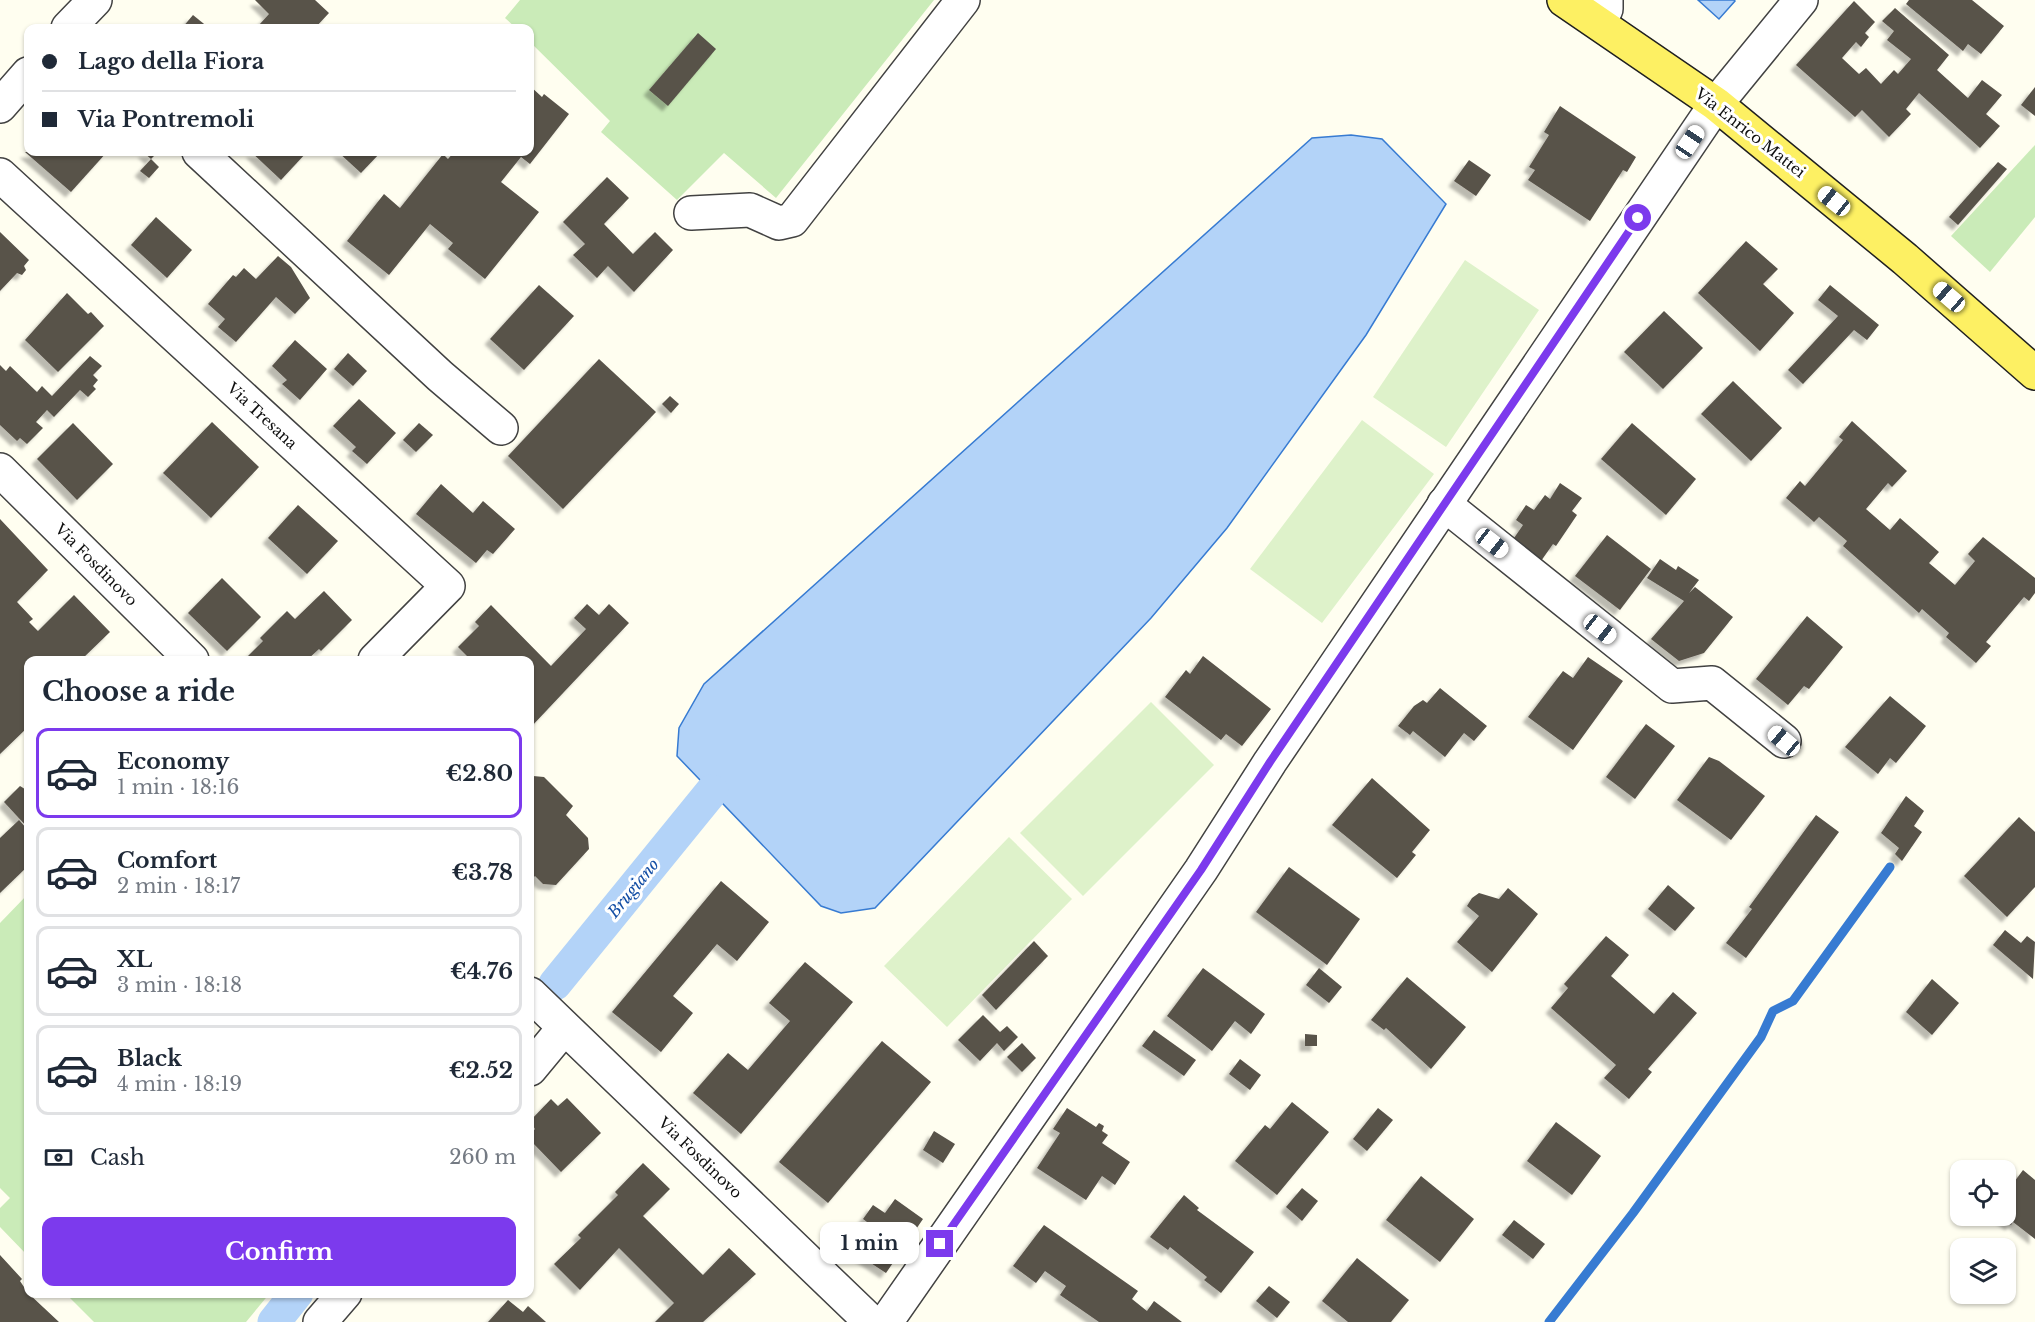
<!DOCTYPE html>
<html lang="en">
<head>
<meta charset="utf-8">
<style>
  :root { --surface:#fff; --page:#f6f6f7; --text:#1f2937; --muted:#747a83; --line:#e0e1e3; --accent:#7c3aed }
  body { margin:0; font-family:"Libre Baskerville",serif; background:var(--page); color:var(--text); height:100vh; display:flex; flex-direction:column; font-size:22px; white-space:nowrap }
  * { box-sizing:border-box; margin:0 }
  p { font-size:20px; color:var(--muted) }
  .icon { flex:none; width:33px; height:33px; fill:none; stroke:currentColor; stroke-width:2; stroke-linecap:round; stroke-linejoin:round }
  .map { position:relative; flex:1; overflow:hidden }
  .sheet { position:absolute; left:24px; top:656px; width:510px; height:642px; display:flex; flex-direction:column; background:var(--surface); border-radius:12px; box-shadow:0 2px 4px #0004 }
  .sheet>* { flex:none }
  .hud { position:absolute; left:24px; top:24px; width:510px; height:132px; border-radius:12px; box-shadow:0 2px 4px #0004; display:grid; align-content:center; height:132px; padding:0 18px; background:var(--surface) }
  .tools { position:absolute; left:1950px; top:1160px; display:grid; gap:12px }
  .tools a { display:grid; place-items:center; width:66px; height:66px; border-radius:12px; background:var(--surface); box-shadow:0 2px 4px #0004; font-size:30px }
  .end { position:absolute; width:27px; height:27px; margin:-14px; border:8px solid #7c3aed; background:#fff; box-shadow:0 0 0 3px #fff }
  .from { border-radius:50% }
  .bubble { position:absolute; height:42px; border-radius:12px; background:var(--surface); box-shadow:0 2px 4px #0004; font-size:20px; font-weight:800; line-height:42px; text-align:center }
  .car { position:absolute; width:18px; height:36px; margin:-18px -9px; border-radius:8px; box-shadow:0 0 4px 2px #0007; background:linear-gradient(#fff 24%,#345 0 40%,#fff 0 76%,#345 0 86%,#fff 0) }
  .hud b { display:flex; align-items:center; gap:21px; height:57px; font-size:22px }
  .hud b+b { border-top:2px solid var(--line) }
  .hud i { width:15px; height:15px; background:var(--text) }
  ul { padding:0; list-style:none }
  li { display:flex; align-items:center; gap:18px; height:90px; margin:0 12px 9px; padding:0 6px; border:3px solid var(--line); border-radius:12px }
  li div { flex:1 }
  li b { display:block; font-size:22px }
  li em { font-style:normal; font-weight:800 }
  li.active { border-color:var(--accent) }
  li>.icon { width:54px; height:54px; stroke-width:1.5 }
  h2 { padding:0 18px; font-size:27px; line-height:72px }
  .pay { display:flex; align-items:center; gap:15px; height:66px; padding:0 18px; font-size:22px }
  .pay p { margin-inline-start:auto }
  .action { display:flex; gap:12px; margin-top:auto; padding:12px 18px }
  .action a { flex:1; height:69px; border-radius:12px; background:var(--accent); color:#fff; font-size:24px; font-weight:800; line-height:69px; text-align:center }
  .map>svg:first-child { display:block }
</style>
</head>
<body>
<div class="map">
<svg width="2035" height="1322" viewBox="0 0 2035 1322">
  <defs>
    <filter id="shadow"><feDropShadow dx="-5.5" dy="5.5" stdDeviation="1.5" flood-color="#0004"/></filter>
  </defs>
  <rect width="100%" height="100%" fill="#fffef0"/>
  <g fill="#caebb8">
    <polygon points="520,0 934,0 776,198 724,153 677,200 601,132 610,121 530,42 530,28 516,28 505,18"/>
    <polygon points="2035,145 2035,217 1990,272 1951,236"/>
    <polygon points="28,894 28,1256 0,1227 0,1208 10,1198 0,1188 0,923"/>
    <polygon points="65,1293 270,1293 246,1322 94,1322"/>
  </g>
  <g fill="#def2ca">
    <polygon points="1465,260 1539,310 1446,447 1373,397"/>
    <polygon points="1362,420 1434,474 1322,623 1250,569"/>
    <polygon points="1151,702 1214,765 1083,896 1020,833"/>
    <polygon points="1009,837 1072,899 947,1027 884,966"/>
  </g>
  <g fill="#b3d3f8" stroke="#377bd2" stroke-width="1.5">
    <polygon points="1698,0 1734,0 1735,1 1719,19"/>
    <polygon points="1351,135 1382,139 1446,204 1366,335 1227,528 1151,618 875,908 841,913 821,906 677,756 679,728 704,684 1312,138"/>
  </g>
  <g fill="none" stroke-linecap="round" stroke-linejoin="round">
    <polyline stroke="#377bd2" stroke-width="9" points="1549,1322 1633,1213 1761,1037 1773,1011 1793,1001 1890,867"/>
    <g stroke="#b3d3f8" stroke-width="33">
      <polyline points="555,984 712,791"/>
      <polyline points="274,1322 297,1293"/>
    </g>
  </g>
  <g fill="#58524a" filter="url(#shadow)">
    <polygon points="255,0 315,0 329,13 315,28 263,28 259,25 269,14"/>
    <polygon points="1909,0 1972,0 2004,26 1981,54 1968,44 1963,51 1906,4"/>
    <polygon points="1854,1 1875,22 1865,33 1869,37 1861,47 1856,42 1842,58 1859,74 1866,68 1881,84 1894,70 1898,74 1911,59 1887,40 1894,31 1882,21 1895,8 1949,55 1937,70 1968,98 1982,80 2002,95 1986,114 2000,126 1980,148 1919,93 1906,109 1911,114 1889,137 1862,110 1855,117 1796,65"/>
    <polygon points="193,15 209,28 182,28"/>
    <polygon points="698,33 716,49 668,106 649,90"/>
    <polygon points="530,86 542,97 544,94 569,114 530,164 521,157 501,182 539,212 485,279 448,249 453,243 430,224 389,275 347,241 384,194 400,208 443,154 448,159 454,152 530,152"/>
    <polygon points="2035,87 2035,116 2021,105"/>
    <polygon points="1560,106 1636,157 1627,172 1623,170 1590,221 1528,180 1535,170 1529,167 1549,135 1544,132"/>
    <polygon points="25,152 107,152 71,192"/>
    <polygon points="143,152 158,152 151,159"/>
    <polygon points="251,152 307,152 281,180"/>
    <polygon points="338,152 381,152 361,173"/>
    <polygon points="151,159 159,167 149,178 140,171"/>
    <polygon points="1469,160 1491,175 1476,196 1454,181"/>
    <polygon points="1998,162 2007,169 1958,225 1949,217"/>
    <polygon points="607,177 629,198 604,224 633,254 655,232 673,250 634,292 608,266 597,278 573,255 585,244 563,222"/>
    <polygon points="156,217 192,250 167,278 131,245"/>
    <polygon points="0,232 29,260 24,266 26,270 22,275 17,273 0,291"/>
    <polygon points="1746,241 1778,269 1763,284 1794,313 1760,351 1698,293"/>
    <polygon points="278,256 291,267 310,298 295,314 276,297 236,342 218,327 225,319 208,304 233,275 236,277 244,268 256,279"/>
    <polygon points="539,285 574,316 524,370 490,339"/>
    <polygon points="1830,285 1879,325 1867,340 1854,330 1803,384 1788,370 1838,316 1818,300"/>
    <polygon points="67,293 88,314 91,312 104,326 58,372 25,340"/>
    <polygon points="1664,311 1703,348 1663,389 1624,352"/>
    <polygon points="295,340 327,369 300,400 282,384 287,380 272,366"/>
    <polygon points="348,353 367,371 353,386 334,369"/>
    <polygon points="90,356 102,366 93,375 98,380 93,386 96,389 88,397 80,390 54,417 47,410 36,422 43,428 27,444 20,438 17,441 0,425 0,365 6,371 10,366 37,392 42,386 52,396"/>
    <polygon points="599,359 656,412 563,509 508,456"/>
    <polygon points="1733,381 1782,428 1751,461 1701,414"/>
    <polygon points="670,396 679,404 671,413 662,404"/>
    <polygon points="359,399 396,433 367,464 352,451 356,447 333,426"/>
    <polygon points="1852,421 1907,471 1892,487 1888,483 1866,509 1890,530 1900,518 1939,552 1929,563 1955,585 1975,561 1968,554 1983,537 2035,578 2035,593 2029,601 2024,597 1986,642 1991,646 1976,663 1946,637 1949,633 1922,609 1919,613 1843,546 1847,541 1819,517 1814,522 1786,498 1800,481 1805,486 1843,440 1839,437"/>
    <polygon points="212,422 259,467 211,518 163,473"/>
    <polygon points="73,423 113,464 77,500 37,459"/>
    <polygon points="419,423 433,435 416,452 403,440"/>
    <polygon points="1632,423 1696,479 1666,515 1601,459"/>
    <polygon points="1560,483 1582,498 1572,511 1577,515 1556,546 1553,544 1541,561 1512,541 1523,525 1516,520 1526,505 1534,510 1545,495 1550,499"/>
    <polygon points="441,484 473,513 483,501 515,529 493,554 487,550 476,563 416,514"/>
    <polygon points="298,505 338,541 307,574 268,538"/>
    <polygon points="0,519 48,570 17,602 33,619 29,622 38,631 74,595 110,632 81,660 28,660 28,727 0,754"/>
    <polygon points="1607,535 1651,569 1620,610 1575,576"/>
    <polygon points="1660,559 1676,570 1678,566 1699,580 1689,593 1695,587 1733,617 1704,653 1679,661 1651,639 1684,601 1647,578"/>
    <polygon points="222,578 261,617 227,651 188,613"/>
    <polygon points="324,591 352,620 321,651 319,649 307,660 244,660 263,641 260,638 287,611 295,619"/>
    <polygon points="587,604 599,615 609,604 629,623 531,727 530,660 471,660 458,647 479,626 475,622 491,605 551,666 586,629 574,618"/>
    <polygon points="1807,616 1843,647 1809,689 1804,686 1788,705 1756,679"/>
    <polygon points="1203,656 1271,709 1242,746 1226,734 1221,740 1165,697 1186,670 1190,674"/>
    <polygon points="1588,657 1623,681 1573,750 1528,717 1563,671 1573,678"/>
    <polygon points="1440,688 1487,726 1474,741 1464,733 1445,757 1413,731 1410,735 1398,726 1414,706 1423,700 1427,703"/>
    <polygon points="1890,696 1926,726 1896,763 1890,758 1878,774 1845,747"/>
    <polygon points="1646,724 1675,746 1635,799 1606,777"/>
    <polygon points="1709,757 1719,761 1765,796 1731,840 1677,800"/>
    <polygon points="533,776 544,777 573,806 566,815 588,838 589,849 556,885 543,884 535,876 530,881 530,779"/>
    <polygon points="1372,778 1430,830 1412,852 1416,855 1397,878 1332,825"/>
    <polygon points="20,786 28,791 28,828 4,802"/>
    <polygon points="1906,796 1924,811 1914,826 1922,832 1902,861 1895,854 1899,848 1881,833"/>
    <polygon points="1816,815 1839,832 1746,958 1726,943 1752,909 1749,907"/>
    <polygon points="2019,817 2035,832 2035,887 2007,917 1964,876"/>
    <polygon points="19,820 28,830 28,866 0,893 0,838"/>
    <polygon points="1289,867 1360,919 1327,965 1256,912"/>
    <polygon points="721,881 769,922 737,961 717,944 673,996 693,1013 661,1052 612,1012"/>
    <polygon points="1668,885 1695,908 1675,931 1648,909"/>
    <polygon points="1508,888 1538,914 1492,972 1457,942 1479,916 1467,906 1472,898 1479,893 1499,899"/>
    <polygon points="2005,930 2021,943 2027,936 2035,942 2033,979 1993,945"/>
    <polygon points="1606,936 1629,955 1611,976 1654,1014 1673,992 1697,1013 1648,1069 1652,1072 1629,1099 1604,1078 1616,1065 1551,1008 1568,988 1564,984"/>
    <polygon points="1034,941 1048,956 996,1010 982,995"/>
    <polygon points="805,962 853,1002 741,1134 693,1093 728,1053 748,1070 790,1021 769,1003"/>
    <polygon points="1203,968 1265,1014 1251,1034 1235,1021 1212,1051 1167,1016"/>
    <polygon points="1319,968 1342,987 1329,1003 1306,985"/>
    <polygon points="1407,977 1466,1027 1431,1069 1386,1028 1384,1030 1371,1020"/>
    <polygon points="1932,979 1959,1003 1932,1035 1906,1012"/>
    <polygon points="983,1015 1000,1032 1007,1026 1018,1037 1004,1051 997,1043 980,1061 958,1040"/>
    <polygon points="1154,1030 1196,1060 1184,1076 1142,1046"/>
    <polygon points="1305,1034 1317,1035 1317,1046 1305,1046"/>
    <polygon points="882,1041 931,1082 828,1203 779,1162"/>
    <polygon points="1022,1043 1036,1058 1022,1072 1007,1057"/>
    <polygon points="1240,1059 1261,1075 1250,1090 1229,1074"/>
    <polygon points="567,1098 601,1133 561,1172 530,1140 530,1135 535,1129 530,1121 551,1099 558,1106"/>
    <polygon points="1292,1102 1329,1132 1277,1195 1235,1161 1265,1125 1270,1129"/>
    <polygon points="1067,1108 1096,1127 1099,1123 1104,1126 1102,1131 1108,1135 1102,1143 1130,1162 1115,1185 1102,1176 1086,1200 1037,1168 1060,1133 1053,1129"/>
    <polygon points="1378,1108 1393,1120 1367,1151 1353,1139"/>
    <polygon points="1556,1122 1601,1156 1572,1195 1527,1161"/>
    <polygon points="934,1131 955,1144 943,1163 923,1150"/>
    <polygon points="643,1163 670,1189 643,1216 703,1275 729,1248 756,1274 703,1322 655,1322 674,1303 619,1248 580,1290 554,1264 581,1238 578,1235 618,1195 615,1192"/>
    <polygon points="2023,1170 2035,1180 2035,1239 2013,1222 2011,1225 1997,1215 2006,1215 2006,1193"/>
    <polygon points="1421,1176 1474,1219 1440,1262 1386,1220"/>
    <polygon points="1302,1188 1318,1201 1302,1221 1286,1207"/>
    <polygon points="1184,1195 1199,1208 1197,1210 1254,1252 1221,1293 1204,1280 1207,1277 1170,1247 1168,1250 1150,1237"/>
    <polygon points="895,1199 923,1219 886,1273 857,1254 875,1228 863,1219 873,1205 885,1213"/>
    <polygon points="1514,1220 1545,1244 1533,1259 1502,1235"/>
    <polygon points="1044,1225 1138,1291 1132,1299 1147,1311 1154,1301 1182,1322 1099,1322 1060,1295 1066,1286 1045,1271 1036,1283 1013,1266"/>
    <polygon points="0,1255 22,1279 20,1281 28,1293 59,1322 0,1322"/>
    <polygon points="1357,1258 1409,1300 1391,1322 1348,1322 1322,1301"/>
    <polygon points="1269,1286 1290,1302 1277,1318 1256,1301"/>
    <polygon points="508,1300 523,1312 528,1306 546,1322 488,1322"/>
  </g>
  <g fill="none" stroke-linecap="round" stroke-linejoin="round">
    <g stroke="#424242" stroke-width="36">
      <g id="minor">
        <polyline points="1599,23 1606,9 1606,0"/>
        <polyline points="68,28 95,0"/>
        <polyline points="0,106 28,74"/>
        <polyline points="199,152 440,376 501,428"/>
        <polyline points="0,175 448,586 375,660"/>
        <polyline points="691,213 750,210 779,223 792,220 963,0"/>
        <polyline points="0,470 192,660"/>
        <polyline points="1444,504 1672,686 1712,683 1784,741"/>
        <polyline points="530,994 871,1322"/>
        <polyline points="530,1069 564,1028"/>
        <polyline points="320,1322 345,1293"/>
        <polyline points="886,1322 1201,870 1270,762 1716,104 1801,0"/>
      </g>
    </g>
    <g stroke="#202020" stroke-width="36">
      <polyline id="major" points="1564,0 1716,104 1905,259 2035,373"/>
    </g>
    <use href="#minor" stroke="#fff" stroke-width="33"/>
    <use href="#major" stroke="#fdf063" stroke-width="33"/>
  </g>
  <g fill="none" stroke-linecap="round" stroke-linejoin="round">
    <polyline stroke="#7c3aed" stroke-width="8" points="940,1244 1201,870 1270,762 1638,218"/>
  </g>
  <g text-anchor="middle" stroke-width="6" stroke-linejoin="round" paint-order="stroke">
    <g font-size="15" fill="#0f0f0f" stroke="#fff">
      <text transform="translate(1750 133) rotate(38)" y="5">Via Enrico Mattei</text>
      <text transform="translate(262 416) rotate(43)" y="5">Via Tresana</text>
      <text transform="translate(96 565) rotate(45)" y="5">Via Fosdinovo</text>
      <text transform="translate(700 1158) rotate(44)" y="5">Via Fosdinovo</text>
    </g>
    <g font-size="16" font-style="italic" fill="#134ea5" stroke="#fff">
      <text transform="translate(633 888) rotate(-51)" y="6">Brugiano</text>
    </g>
  </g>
</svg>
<div class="tools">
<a><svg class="icon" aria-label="locate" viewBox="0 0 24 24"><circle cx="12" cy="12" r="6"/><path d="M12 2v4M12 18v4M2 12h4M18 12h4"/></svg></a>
<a><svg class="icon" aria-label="layers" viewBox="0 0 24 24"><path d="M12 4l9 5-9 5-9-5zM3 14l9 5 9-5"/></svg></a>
</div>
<i class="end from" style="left:1638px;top:218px"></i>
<i class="end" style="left:940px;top:1244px"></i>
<div class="bubble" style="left:820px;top:1222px;width:99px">1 min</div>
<i class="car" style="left:1690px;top:142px;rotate:34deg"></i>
<i class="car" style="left:1834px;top:201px;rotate:309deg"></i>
<i class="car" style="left:1949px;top:297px;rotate:311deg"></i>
<i class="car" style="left:1492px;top:543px;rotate:128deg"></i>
<i class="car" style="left:1600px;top:629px;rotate:128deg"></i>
<i class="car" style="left:1784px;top:741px;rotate:310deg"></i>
<div class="hud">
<b><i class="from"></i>Lago della Fiora</b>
<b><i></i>Via Pontremoli</b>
</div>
<section class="sheet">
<h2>Choose a ride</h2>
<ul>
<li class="active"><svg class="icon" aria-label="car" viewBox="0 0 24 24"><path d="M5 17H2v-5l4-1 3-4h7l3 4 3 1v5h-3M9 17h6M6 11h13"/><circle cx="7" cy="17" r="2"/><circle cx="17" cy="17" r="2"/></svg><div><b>Economy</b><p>1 min · 18:16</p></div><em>€2.80</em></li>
<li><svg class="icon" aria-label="car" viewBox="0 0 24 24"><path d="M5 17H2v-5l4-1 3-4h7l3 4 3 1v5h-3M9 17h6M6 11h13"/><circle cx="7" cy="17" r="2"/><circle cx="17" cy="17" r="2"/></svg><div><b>Comfort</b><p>2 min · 18:17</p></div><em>€3.78</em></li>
<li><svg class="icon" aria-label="car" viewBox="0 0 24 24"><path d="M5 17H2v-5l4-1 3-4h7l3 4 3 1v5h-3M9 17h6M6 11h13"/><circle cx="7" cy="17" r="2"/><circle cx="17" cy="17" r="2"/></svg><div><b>XL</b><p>3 min · 18:18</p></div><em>€4.76</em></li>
<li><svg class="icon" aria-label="car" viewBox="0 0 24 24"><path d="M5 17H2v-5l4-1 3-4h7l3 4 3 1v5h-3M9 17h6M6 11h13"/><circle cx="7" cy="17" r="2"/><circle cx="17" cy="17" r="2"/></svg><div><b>Black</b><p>4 min · 18:19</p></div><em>€2.52</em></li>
</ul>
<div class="pay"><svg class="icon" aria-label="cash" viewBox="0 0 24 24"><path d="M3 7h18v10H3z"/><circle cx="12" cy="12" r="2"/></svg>Cash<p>260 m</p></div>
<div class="action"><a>Confirm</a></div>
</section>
</div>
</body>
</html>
